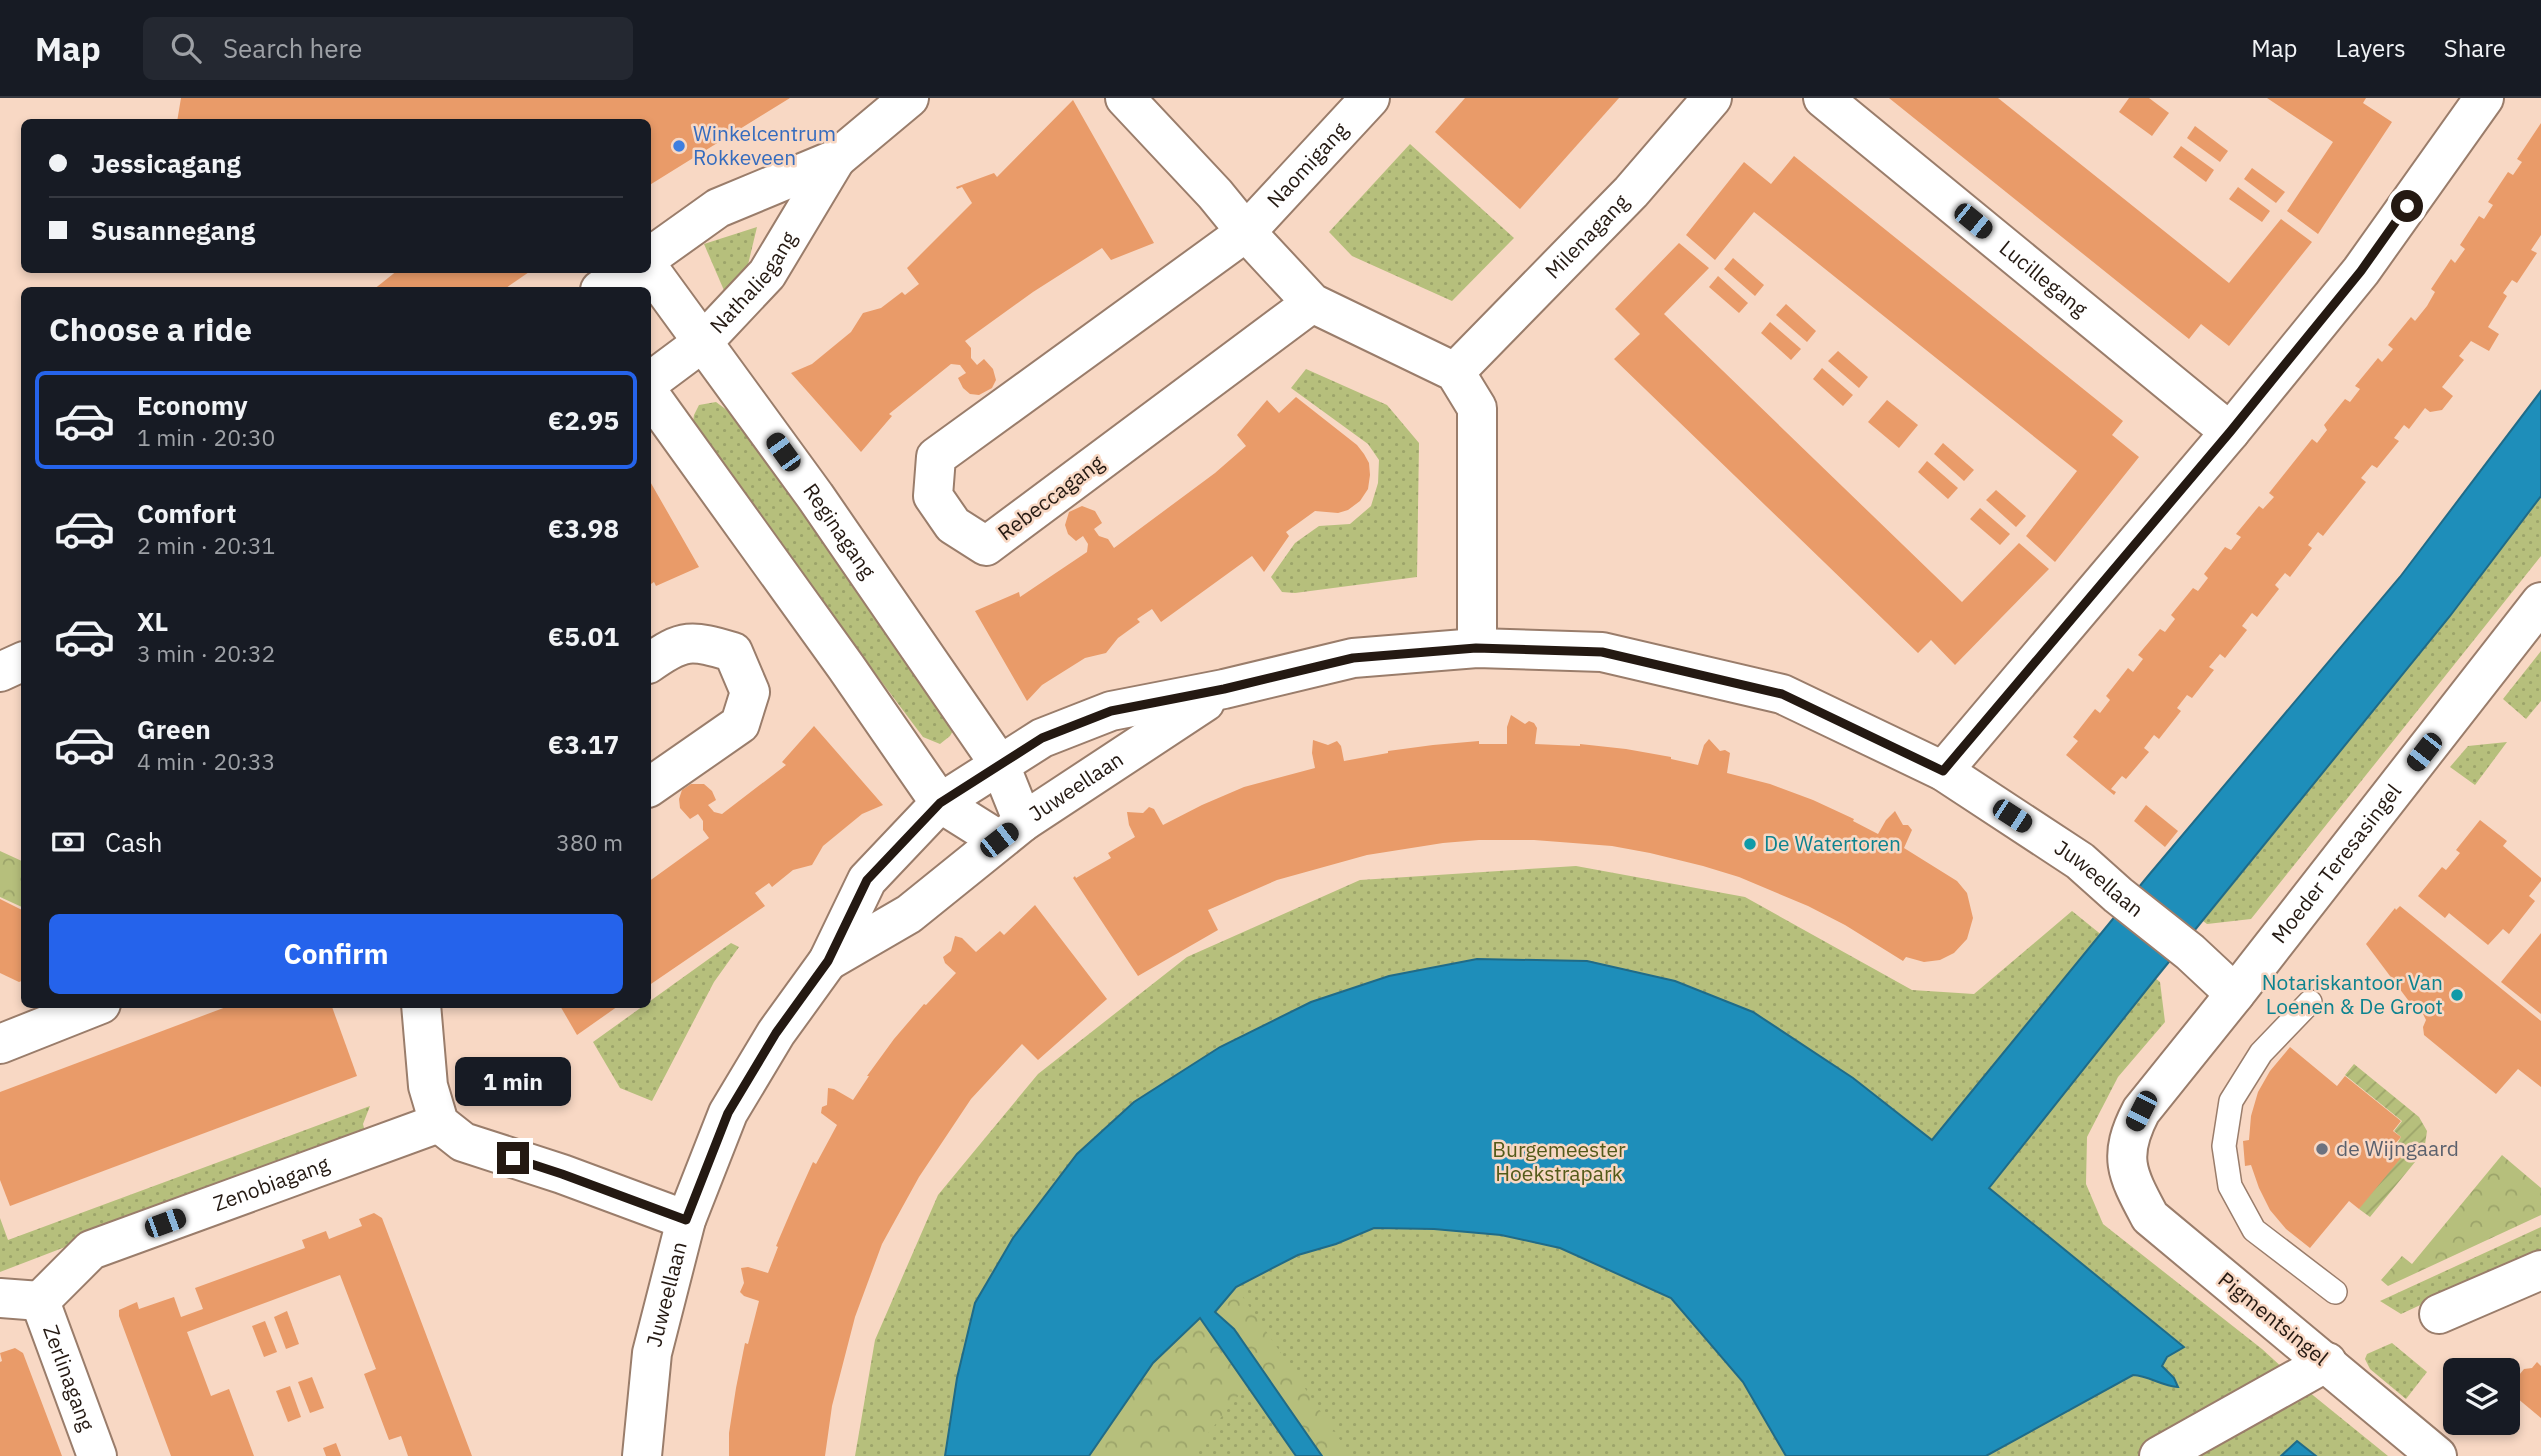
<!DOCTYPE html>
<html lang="en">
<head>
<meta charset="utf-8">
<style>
  :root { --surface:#171b24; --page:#242831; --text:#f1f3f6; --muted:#9ea1a6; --line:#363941; --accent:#2563eb }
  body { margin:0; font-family:"IBM Plex Sans",sans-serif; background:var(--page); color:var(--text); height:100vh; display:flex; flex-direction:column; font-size:26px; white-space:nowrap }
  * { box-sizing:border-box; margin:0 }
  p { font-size:23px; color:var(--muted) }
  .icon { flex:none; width:38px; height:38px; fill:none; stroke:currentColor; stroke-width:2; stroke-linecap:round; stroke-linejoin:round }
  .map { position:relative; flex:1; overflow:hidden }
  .panel { position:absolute; left:21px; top:189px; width:630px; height:721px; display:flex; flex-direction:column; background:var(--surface); border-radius:10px; box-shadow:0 4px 10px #0003 }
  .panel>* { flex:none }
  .hud { position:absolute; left:21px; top:21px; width:630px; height:154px; border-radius:10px; box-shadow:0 4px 10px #0003; display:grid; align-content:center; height:154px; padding:0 28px; background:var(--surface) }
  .tools { position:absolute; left:2443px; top:1260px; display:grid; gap:14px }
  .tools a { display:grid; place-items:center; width:77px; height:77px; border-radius:10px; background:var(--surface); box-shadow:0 4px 10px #0003; font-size:35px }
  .end { position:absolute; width:32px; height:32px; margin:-16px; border:9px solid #241912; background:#fff; box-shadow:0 0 0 4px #fff }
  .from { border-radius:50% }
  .bubble { position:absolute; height:49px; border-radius:10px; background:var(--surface); box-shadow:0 4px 10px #0003; font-size:23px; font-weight:700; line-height:49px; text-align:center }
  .car { position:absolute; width:21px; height:42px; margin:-21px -10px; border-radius:9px; box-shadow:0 0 5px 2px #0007; background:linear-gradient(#222 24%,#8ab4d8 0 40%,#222 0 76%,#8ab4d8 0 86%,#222 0) }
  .hud b { display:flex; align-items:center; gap:24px; height:66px; font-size:26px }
  .hud b+b { border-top:2px solid var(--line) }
  .hud i { width:18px; height:18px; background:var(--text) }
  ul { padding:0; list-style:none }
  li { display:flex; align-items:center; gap:21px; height:98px; margin:0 14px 10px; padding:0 14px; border:4px solid transparent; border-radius:10px }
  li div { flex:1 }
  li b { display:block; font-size:26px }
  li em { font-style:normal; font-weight:700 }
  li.active { border-color:var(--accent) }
  li>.icon { width:63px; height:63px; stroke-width:1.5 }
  h2 { padding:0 28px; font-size:32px; line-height:84px }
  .pay { display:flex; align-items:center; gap:18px; height:77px; padding:0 28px; font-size:26px }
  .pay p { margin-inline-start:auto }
  .cta { display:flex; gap:14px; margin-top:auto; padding:14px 28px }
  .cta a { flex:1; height:80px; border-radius:10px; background:var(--accent); color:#fff; font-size:28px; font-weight:700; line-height:80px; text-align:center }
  header { display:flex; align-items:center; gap:42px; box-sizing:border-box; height:98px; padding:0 35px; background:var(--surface); border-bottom:2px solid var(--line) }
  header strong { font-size:33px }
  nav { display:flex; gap:38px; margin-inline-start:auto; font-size:24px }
  .search { width:490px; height:63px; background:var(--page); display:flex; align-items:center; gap:18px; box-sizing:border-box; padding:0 24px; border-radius:10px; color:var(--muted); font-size:26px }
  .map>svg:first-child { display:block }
</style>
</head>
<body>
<header>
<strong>Map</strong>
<div class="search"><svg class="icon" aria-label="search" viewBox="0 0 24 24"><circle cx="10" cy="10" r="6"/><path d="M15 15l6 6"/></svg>Search here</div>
<nav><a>Map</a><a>Layers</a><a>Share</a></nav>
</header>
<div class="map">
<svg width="2541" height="1358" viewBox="0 0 2541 1358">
  <defs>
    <pattern id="grass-dots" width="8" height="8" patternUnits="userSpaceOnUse" patternTransform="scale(1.75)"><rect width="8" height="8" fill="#b6bf7c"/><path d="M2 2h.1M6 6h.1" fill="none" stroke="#9ca46a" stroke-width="1.8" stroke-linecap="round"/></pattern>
    <pattern id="forest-crowns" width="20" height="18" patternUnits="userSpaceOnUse" patternTransform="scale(1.75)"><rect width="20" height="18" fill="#b6bf7c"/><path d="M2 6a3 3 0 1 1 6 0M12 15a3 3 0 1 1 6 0" fill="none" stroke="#9ca46a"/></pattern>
    <pattern id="garden-furrows" width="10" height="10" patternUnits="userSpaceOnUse" patternTransform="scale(1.75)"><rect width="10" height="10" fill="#b6bf7c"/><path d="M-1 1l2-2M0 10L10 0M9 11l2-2" fill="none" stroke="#9ca46a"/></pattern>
  </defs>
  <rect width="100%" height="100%" fill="#f8d8c4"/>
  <g fill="url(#grass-dots)">
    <polygon points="1410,46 1514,140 1452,203 1352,158 1329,134"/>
    <polygon points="757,129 746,175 726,197 704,146"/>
    <polygon points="1306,271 1387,307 1419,345 1417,479 1295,495 1282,494 1271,479 1295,445 1319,428 1350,426 1371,408 1378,385 1379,362 1368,346 1291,290"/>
    <polygon points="716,304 739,321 954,631 950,638 940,646 923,639 692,331 694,317 699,307"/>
    <polygon points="2541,398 2541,458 2251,821 2207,826 2203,823 2450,518"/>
    <polygon points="2541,553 2541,603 2526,621 2503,601"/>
    <polygon points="2507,644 2475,687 2450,669 2468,648"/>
    <polygon points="1576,768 1745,799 1912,892 1974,896 2072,813 2160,884 2165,924 2118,979 2087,1039 2086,1086 2103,1126 2262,1251 2309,1294 2388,1358 855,1358 875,1242 938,1097 1038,976 1187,859 1360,782"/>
    <polygon points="731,845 739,849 714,884 652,1003 620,990 593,944"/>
    <polygon points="370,1008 363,1026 365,1034 0,1174 0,1120 8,1142"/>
    <polygon points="2541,1129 2541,1151 2401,1216 2380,1203"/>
    <polygon points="2392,1245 2427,1274 2406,1301 2370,1271 2365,1261 2367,1256"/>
  </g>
  <g fill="url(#forest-crowns)">
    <polygon points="0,753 24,764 24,810 0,799"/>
    <polygon points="2502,1057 2541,1090 2541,1117 2388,1188 2381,1182 2402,1158 2412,1166"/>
    <polygon points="1236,1189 1351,1358 1322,1358 1234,1231 1214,1214"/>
    <polygon points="1200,1220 1247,1287 1190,1358 1089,1358 1153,1265"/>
  </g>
  <polygon fill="url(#garden-furrows)" points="2354,966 2419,1019 2427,1033 2424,1053 2370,1119 2359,1111 2401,1039 2394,1033 2402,1023 2345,977"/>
  <g fill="#1e8eba" stroke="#206b88" stroke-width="2">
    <path d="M2541,293V398L2450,518L2155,881L1989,1090L2184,1249L2167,1259L2162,1268L2174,1280L2178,1289C2161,1288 2150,1278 2133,1277L1986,1358H1786L1743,1284L1671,1200L1560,1150L1501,1137L1434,1131L1374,1130L1336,1146L1298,1157L1236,1189L1215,1214L1234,1231L1322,1358H1296L1200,1220L1153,1265L1089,1358H945L957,1280L975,1205L1013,1140L1077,1056L1134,1004L1220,949L1311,904L1389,878L1477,861L1587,863L1675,883L1753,914L1853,980L1932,1042L2148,778L2400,479Z"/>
    <polygon points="2297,1343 2316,1358 2281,1358"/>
  </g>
  <g fill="#e99b69">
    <polygon points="181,0 790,0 648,88 648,24 336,24 334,23 332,24 177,24"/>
    <polygon points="1465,0 1619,0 1520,111 1435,34"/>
    <polygon points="1889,0 1998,0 2229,185 2281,121 2312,144 2229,248 2201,226 2189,241"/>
    <polygon points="2129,0 2149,0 2169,15 2152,38 2119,14"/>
    <polygon points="2267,0 2366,0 2363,5 2392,24 2318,136 2287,113 2333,44"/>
    <polygon points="1073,2 1154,145 1111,162 1102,150 1033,194 965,243 971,250 971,260 977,267 984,261 993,271 996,282 992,290 979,297 970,296 963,290 958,280 966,275 960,267 951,266 889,316 892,318 861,354 791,275 812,266 851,234 863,215 881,210 902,194 905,197 919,186 907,170 972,105 962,89 957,91 956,89 994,75 997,79"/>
    <polygon points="2541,25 2541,137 2531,152 2537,155 2517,185 2512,182 2503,195 2507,198 2488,229 2499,236 2489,253 2471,243 2459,258 2464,262 2442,289 2453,298 2442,312 2430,314 2425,310 2409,331 2404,327 2394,340 2399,343 2377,370 2372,367 2361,380 2366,384 2323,438 2318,434 2308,447 2312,450 2290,479 2285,475 2275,487 2279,491 2257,519 2252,515 2242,528 2247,532 2225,560 2220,556 2209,569 2214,572 2192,600 2187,597 2177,610 2181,613 2159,641 2154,637 2144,650 2149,654 2126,681 2122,678 2111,691 2116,694 2114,697 2066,657 2078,643 2073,639 2095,611 2100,615 2110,602 2106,598 2128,570 2133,574 2143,561 2138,557 2160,531 2165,534 2175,521 2171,517 2193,490 2198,493 2208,480 2204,476 2225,449 2231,452 2241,439 2236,436 2259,408 2263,411 2274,399 2269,395 2312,341 2317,345 2327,332 2324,327 2345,301 2350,304 2360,291 2355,288 2378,260 2382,264 2393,251 2388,247 2411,219 2415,223 2427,208 2435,194 2431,191 2451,161 2455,165 2465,151 2460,147 2479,118 2484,121 2493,107 2488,104 2508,74 2513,77 2522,64 2517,61"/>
    <polygon points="2195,28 2228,53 2220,64 2187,40"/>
    <polygon points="2181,48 2214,72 2206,84 2173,59"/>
    <polygon points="1794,58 2123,323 2112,337 2139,359 2055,464 2026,438 2077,373 1754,114 1715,162 1686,137 1744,64 1771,86"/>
    <polygon points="2252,70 2285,94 2276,105 2244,81"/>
    <polygon points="2238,89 2270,113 2262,124 2229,101"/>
    <polygon points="1679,145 1709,170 1664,216 1962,504 2019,445 2049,471 1955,567 1931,542 1918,555 1614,261 1640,236 1615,211"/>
    <polygon points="1733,160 1764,187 1755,198 1724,171"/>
    <polygon points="398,172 532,172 503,192 373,192"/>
    <polygon points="1718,178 1748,205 1739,215 1709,189"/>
    <polygon points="1786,206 1816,233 1807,244 1776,217"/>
    <polygon points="1770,224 1801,251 1791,262 1761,235"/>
    <polygon points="1838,253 1868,279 1859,290 1828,263"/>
    <polygon points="1822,270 1853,297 1843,308 1813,281"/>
    <polygon points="1296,299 1357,347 1364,356 1369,365 1370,377 1368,391 1360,403 1348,412 1338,415 1315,413 1286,434 1289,438 1264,474 1252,458 1161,524 1152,511 1137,521 1140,524 1118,540 1106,555 1085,560 1042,587 1027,603 975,513 1019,494 1020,499 1087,454 1088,446 1083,438 1076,443 1068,436 1065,427 1069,414 1082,408 1095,413 1102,425 1094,431 1099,438 1108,441 1114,450 1215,375 1246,348 1237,337 1267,302 1279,315"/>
    <polygon points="1887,302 1918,327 1899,350 1868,324"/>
    <polygon points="1943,345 1974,372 1964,383 1934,356"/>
    <polygon points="1927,363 1958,390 1948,401 1918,374"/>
    <polygon points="648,380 699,469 656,488 654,484 648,488"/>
    <polygon points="1996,392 2026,418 2016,429 1986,402"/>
    <polygon points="1980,410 2010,436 2000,447 1970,421"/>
    <polygon points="1511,617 1525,626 1529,623 1534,625 1537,630 1535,646 1580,648 1580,646 1626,651 1671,659 1671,661 1698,667 1704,647 1709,641 1720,653 1725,652 1730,655 1727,675 1770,686 1813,702 1854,721 1853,723 1878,736 1886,722 1895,713 1903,727 1908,727 1912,732 1904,750 1957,783 1967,795 1973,820 1967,841 1954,855 1940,862 1924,864 1906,859 1903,863 1845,827 1808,808 1739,779 1703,768 1650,755 1612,748 1534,742 1479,742 1443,745 1367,757 1277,782 1208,812 1218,832 1138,878 1073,780 1075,778 1076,780 1111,760 1108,755 1135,739 1129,727 1127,714 1143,715 1149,709 1154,711 1163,727 1202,707 1244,689 1315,670 1312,655 1313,642 1328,647 1337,643 1341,648 1344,663 1388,655 1388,653 1433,647 1479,643 1479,646 1507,646 1507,629"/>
    <polygon points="814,628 883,707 862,716 823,748 812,767 793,772 772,789 769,785 755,795 765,808 648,888 648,784 709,740 703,732 703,723 698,716 690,721 680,710 679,701 682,692 691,686 704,686 712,693 716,702 708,707 714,714 722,716 786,667 782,664"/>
    <polygon points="2146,707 2178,733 2165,749 2134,723"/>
    <polygon points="2480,722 2507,743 2503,748 2541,780 2541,783 2529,798 2535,803 2509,836 2503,831 2488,847 2449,815 2445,820 2418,798 2442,769 2446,772 2460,755 2456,752"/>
    <polygon points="0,801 24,813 24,882 19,884 0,875"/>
    <polygon points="1035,807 1107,901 1038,962 1022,946 971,1001 919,1079 882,1146 855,1219 832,1308 825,1358 729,1358 729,1335 736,1290 745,1245 748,1246 759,1203 744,1198 740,1194 744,1185 741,1170 748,1169 768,1175 778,1149 776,1148 794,1106 813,1064 816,1066 837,1027 821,1015 822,1009 827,1007 828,990 834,991 853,1002 869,978 867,978 894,941 924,906 926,907 956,875 945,865 943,859 951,853 955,838 962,840 976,854 1000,833 1004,837"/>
    <polygon points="2400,808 2541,923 2541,989 2518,971 2496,996 2424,937 2423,929 2426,922 2419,908 2414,910 2366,846 2395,810 2396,812"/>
    <polygon points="2541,835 2541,916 2501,884"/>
    <polygon points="234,906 331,906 357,978 10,1108 0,1082 0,994"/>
    <polygon points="559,906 621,906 577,937"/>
    <polygon points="2290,949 2337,988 2345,978 2401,1023 2393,1033 2401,1039 2395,1046 2405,1055 2359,1111 2349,1103 2310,1150 2286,1131 2270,1112 2259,1090 2251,1067 2245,1068 2243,1043 2249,1042 2251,1018 2258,994 2270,973"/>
    <polygon points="374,1115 382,1120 472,1358 408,1358 401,1338 389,1342 364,1276 376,1271 340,1177 187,1234 211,1298 229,1291 254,1358 171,1358 119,1218 119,1212 137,1204 139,1211 174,1199 181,1219 203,1211 195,1190 305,1150 302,1142 326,1133 329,1141 362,1128 359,1121"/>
    <polygon points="287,1213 299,1246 286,1251 274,1219"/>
    <polygon points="265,1223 277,1254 264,1259 252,1228"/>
    <polygon points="15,1250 23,1255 62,1358 0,1358 0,1264 2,1263 0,1255"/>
    <polygon points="2537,1264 2541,1268 2541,1320 2511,1295 2516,1290 2515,1282 2524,1271 2532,1270"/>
    <polygon points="312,1279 324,1310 310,1315 298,1284"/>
    <polygon points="290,1288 301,1319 288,1324 276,1293"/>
    <polygon points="336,1345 341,1358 326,1358 323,1350"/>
  </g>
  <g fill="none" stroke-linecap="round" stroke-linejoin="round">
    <g stroke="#9a7d6b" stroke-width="26">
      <polyline id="service" points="2310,904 2261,955 2231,1003 2224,1048 2230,1088 2254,1132 2335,1194"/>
    </g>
    <g stroke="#9a7d6b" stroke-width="42">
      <g id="minor">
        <polyline points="1125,0 1215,96 1246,134 1312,205 1455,274 1477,310 1477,550"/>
        <path id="s1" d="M1823,0L2230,334"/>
        <polyline points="648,160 718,110 836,61 909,0"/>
        <path id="s2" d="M648,169L815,398L1000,667L1023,724"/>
        <polyline points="600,192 631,172"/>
        <path id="s3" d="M1312,205L986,448L953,427L933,398L936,359L1246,134L1370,0"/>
        <path id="s4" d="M1455,274L1631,94L1712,0"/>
        <path id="s5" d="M648,285L703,244L767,176L836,61"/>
        <polyline points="648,294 846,569 940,705 999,742"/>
        <path d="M648,566C684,540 691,542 733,554L750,594L740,626L648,690"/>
        <polyline points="0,574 24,563"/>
        <polyline points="1943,673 2230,334 2361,173 2484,0"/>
        <path id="s6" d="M828,863L909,816L1023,724L1205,604"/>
        <polyline points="421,906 428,988 439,1025 463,1044 562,1076 686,1122"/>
        <polyline points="0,946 101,906"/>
        <polyline points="0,1200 40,1203"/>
        <path id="s7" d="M40,1203L91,1152L439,1025"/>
        <path id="s8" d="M40,1203L97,1358"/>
        <polyline points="2439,1216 2541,1172"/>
        <path id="s9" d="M642,1358L652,1255L686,1122L728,1015L776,935L828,863L867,782L940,705L1042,640L1111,613L1224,591L1353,560L1477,550L1602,554L1782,596L1943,673L2080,763L2118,797L2190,854L2235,896"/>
        <polyline points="2159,1358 2327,1264"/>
        <path id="s10" d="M2437,1358L2150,1119C2127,1076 2117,1059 2141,1013L2235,896L2541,504"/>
      </g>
    </g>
    <use href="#service" stroke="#fff" stroke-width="23"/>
    <use href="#minor" stroke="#fff" stroke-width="38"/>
  </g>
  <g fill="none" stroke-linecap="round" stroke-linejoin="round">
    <polyline stroke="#241912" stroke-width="9" points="513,1060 562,1076 686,1122 728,1015 776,935 828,863 867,782 940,705 1042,640 1111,613 1224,591 1353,560 1476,550 1602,554 1782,596 1943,673 2230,334 2361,173 2407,108"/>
  </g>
  <circle fill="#3f7fe0" stroke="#f8d8c4" stroke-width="2.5" cx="679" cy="48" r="7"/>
  <g fill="#0f9aa8" stroke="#f8d8c4" stroke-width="2.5">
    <circle cx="1750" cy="746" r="7"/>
    <circle cx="2457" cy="897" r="7"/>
  </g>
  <circle fill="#6b7280" stroke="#f8d8c4" stroke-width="2.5" cx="2322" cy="1051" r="7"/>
  <g text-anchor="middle" stroke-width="5" stroke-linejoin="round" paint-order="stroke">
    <g font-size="21" fill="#366cbe" stroke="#f8d8c4" text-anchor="start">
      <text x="693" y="43">Winkelcentrum<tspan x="693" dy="24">Rokkeveen</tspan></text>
    </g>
    <g font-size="21" fill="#241912" stroke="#f8d8c4">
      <text dy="7" stroke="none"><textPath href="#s3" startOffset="994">Naomigang</textPath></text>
      <text dy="7" stroke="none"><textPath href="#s4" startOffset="189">Milenagang</textPath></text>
      <text dy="7" stroke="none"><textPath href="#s1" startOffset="285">Lucillegang</textPath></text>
      <text dy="7" stroke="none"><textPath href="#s5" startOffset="147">Nathaliegang</textPath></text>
      <text transform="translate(1051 400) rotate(-37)" y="7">Rebeccagang</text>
      <text dy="7" stroke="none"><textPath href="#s2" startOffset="326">Reginagang</textPath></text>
      <text dy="7" stroke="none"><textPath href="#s6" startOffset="304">Juweellaan</textPath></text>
      <text dy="7" stroke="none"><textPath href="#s10" startOffset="802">Moeder Teresasingel</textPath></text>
      <text dy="7" stroke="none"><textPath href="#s9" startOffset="1979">Juweellaan</textPath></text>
      <text dy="7" stroke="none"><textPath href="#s7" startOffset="264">Zenobiagang</textPath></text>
      <text dy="7" stroke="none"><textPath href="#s9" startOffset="164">Juweellaan</textPath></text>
      <text transform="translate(2273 1221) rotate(39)" y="7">Pigmentsingel</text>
      <text dy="7" stroke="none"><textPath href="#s8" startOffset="82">Zerlinagang</textPath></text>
    </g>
    <g font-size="21" fill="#0d838f" stroke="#f8d8c4" text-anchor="start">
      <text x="1764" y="753">De Watertoren</text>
      <text x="2443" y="892" text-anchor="end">Notariskantoor Van<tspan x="2443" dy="24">Loenen &amp; De Groot</tspan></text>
    </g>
    <g font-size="21" fill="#5b616d" stroke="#f8d8c4" text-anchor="start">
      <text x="2336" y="1058">de Wijngaard</text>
    </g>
    <g font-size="21" fill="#535a19" stroke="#f8d8c4">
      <text x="1559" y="1059">Burgemeester<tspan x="1559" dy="24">Hoekstrapark</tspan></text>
    </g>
  </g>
</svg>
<div class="tools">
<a><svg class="icon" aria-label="layers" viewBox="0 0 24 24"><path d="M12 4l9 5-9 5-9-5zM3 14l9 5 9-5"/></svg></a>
</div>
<i class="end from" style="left:2407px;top:108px"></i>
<i class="end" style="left:513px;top:1060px"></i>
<div class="bubble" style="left:455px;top:959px;width:116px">1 min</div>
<i class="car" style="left:1973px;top:123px;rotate:129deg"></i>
<i class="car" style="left:783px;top:354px;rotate:324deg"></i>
<i class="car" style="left:2424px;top:654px;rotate:218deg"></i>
<i class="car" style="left:2012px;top:718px;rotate:123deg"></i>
<i class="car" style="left:999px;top:742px;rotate:52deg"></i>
<i class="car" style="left:2141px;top:1013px;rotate:207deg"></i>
<i class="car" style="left:165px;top:1125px;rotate:70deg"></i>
<div class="hud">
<b><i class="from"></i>Jessicagang</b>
<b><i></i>Susannegang</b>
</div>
<section class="panel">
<h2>Choose a ride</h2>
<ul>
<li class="active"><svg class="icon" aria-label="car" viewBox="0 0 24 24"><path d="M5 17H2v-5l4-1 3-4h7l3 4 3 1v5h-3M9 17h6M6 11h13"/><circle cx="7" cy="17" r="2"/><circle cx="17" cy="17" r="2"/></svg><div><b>Economy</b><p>1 min · 20:30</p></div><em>€2.95</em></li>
<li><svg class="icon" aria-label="car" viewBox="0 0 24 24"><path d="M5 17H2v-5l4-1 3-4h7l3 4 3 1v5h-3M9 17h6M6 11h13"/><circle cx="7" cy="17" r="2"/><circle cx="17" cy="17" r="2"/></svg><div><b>Comfort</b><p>2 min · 20:31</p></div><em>€3.98</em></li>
<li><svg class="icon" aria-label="car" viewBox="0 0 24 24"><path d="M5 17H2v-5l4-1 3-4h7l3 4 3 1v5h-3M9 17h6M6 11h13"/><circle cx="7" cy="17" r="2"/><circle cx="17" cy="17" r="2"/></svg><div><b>XL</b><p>3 min · 20:32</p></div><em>€5.01</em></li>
<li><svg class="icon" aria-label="car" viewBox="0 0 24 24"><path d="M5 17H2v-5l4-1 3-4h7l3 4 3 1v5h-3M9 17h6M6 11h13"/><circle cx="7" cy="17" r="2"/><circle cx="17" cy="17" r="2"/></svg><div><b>Green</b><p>4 min · 20:33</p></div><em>€3.17</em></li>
</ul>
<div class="pay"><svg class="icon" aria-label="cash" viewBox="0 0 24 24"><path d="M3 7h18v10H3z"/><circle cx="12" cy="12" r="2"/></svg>Cash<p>380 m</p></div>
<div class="cta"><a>Confirm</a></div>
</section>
</div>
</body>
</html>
